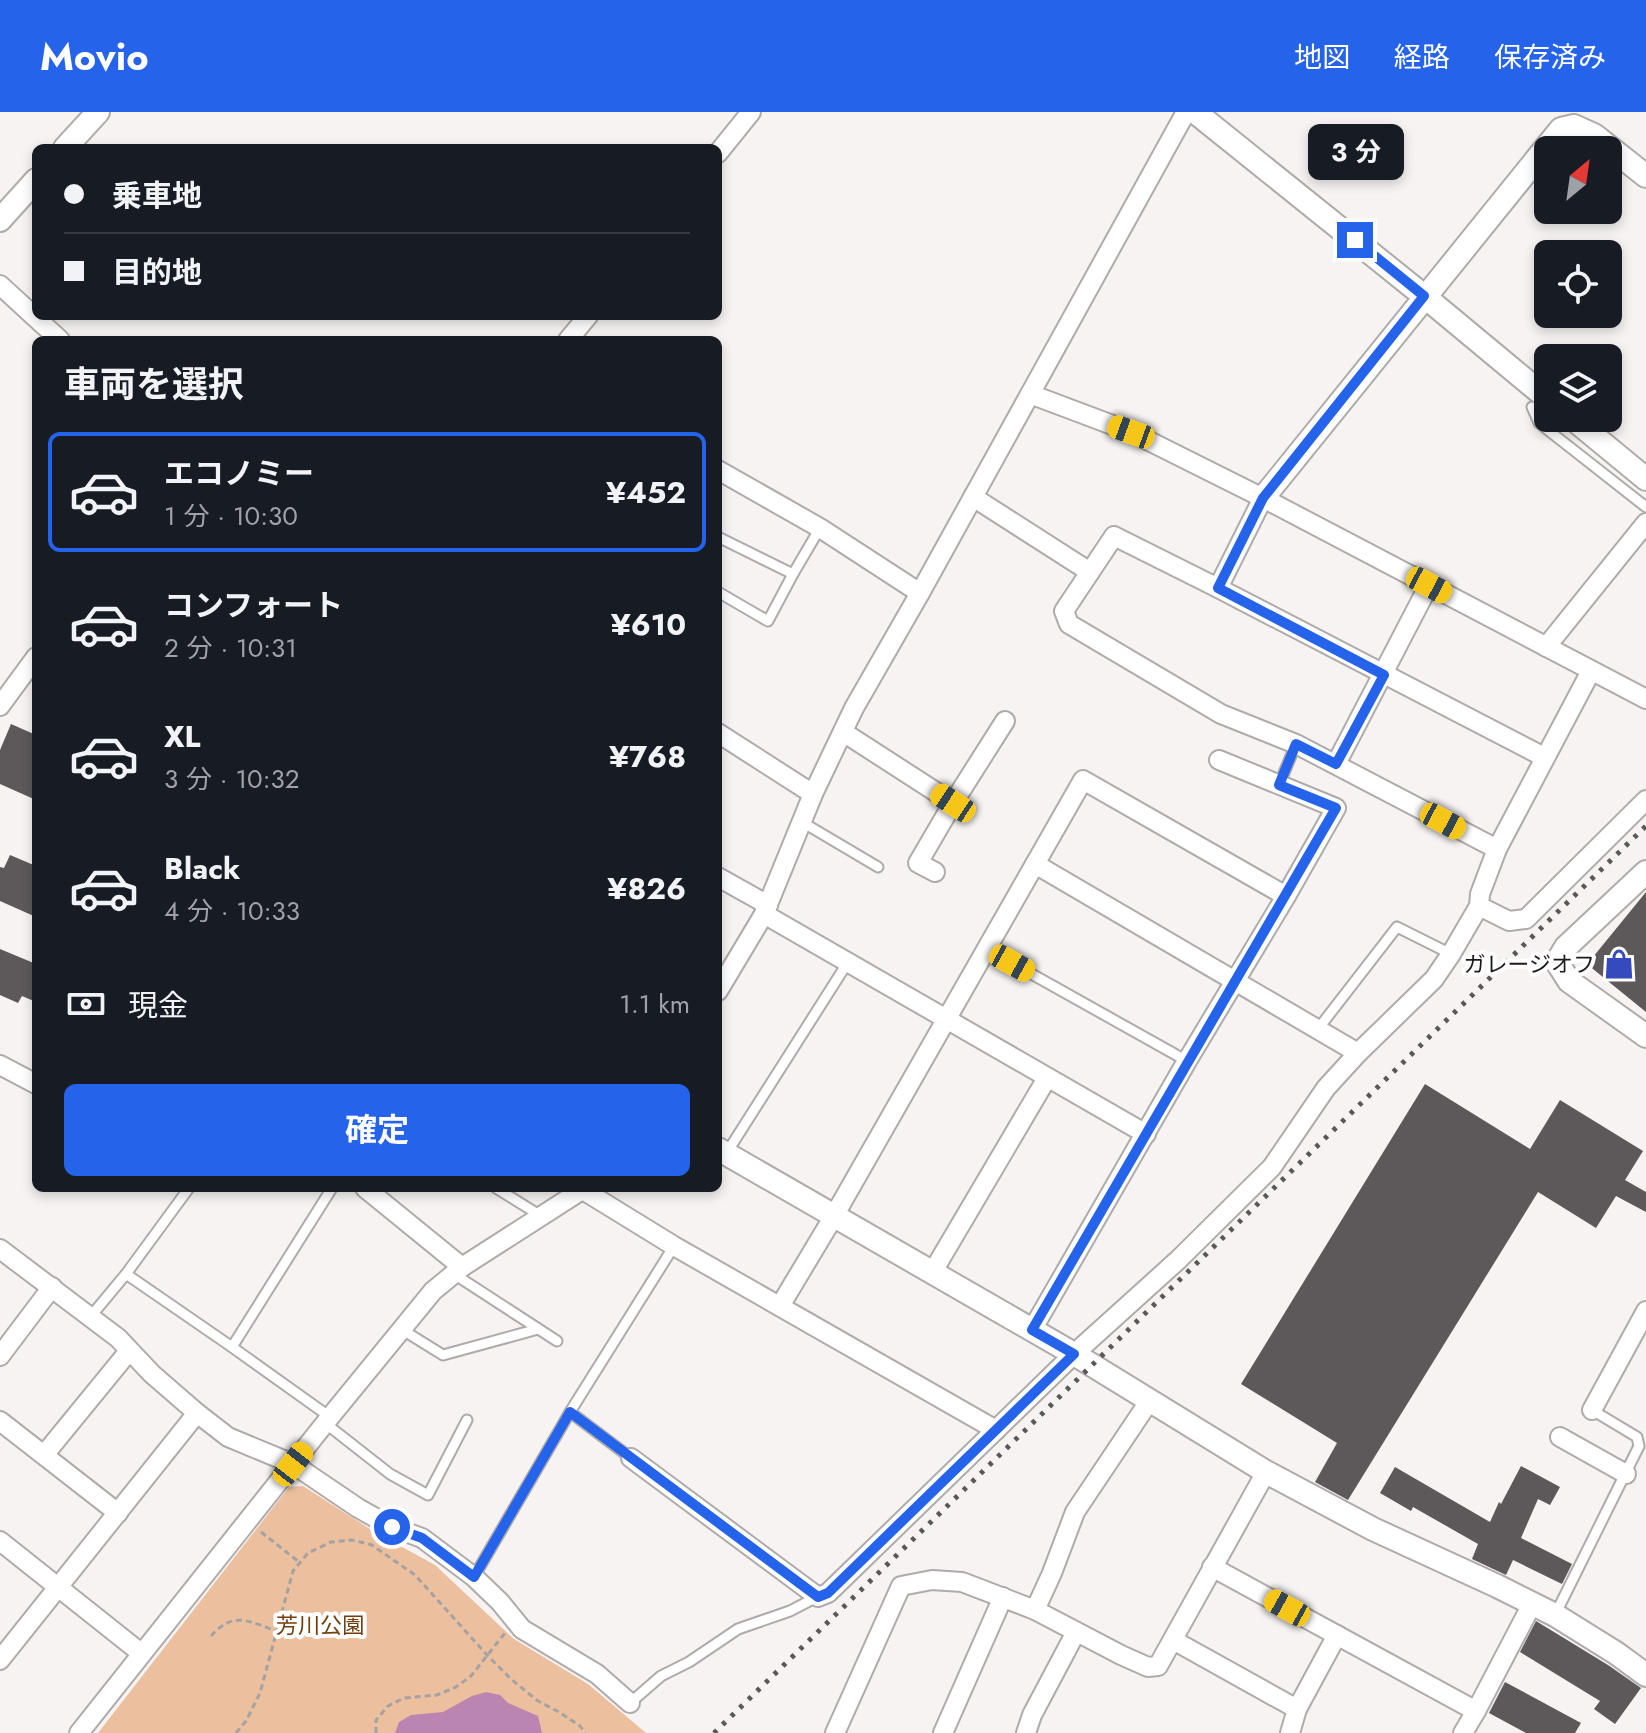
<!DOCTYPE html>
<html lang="ja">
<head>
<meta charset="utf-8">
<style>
  :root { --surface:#171b24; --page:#242831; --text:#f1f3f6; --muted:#9ea1a6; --line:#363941; --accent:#2563eb }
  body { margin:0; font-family:Jost,"Noto Sans JP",sans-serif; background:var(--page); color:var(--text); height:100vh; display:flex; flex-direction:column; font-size:30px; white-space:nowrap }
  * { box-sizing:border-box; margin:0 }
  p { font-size:26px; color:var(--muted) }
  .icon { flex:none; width:44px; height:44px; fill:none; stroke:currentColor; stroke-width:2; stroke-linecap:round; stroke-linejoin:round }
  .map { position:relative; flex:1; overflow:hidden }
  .side { position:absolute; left:32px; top:224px; width:690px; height:856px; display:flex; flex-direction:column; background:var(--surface); border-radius:12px; box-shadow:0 4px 12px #0003 }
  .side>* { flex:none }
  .top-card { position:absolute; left:32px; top:32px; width:690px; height:176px; border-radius:12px; box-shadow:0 4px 12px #0003; display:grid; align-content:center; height:176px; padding:0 32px; background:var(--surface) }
  .needle { width:52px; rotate:29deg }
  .controls { position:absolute; left:1534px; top:24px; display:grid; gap:16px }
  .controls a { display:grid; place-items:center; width:88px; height:88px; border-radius:12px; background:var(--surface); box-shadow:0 4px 12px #0003; font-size:40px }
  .end { position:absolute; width:36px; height:36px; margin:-18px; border:10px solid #2563eb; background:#fff; box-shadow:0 0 0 4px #fff }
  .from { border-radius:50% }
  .bubble { position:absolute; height:56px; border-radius:12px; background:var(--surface); box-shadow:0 4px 12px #0003; font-size:26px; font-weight:700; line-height:56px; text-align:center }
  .car { position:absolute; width:24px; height:48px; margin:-24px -12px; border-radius:10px; box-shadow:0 0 6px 2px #0007; background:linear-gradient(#f5c518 24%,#345 0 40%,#f5c518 0 76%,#345 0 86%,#f5c518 0) }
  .top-card b { display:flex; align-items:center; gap:28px; height:76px; font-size:30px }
  .top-card b+b { border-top:2px solid var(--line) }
  .top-card i { width:20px; height:20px; background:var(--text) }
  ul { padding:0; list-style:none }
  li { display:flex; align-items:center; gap:24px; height:120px; margin:0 16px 12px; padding:0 16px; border:4px solid transparent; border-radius:12px }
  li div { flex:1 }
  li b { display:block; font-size:30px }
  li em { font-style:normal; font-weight:700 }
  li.selected { border-color:var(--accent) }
  li>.icon { width:72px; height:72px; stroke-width:1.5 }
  h2 { padding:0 32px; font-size:36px; line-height:96px }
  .pay { display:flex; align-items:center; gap:20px; height:88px; padding:0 32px; font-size:30px }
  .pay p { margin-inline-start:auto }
  .primary-button { display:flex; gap:16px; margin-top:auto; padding:16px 32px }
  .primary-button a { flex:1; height:92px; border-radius:12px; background:var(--accent); color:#fff; font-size:32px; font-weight:700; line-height:92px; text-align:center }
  header { display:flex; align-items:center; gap:48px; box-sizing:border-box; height:112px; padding:0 40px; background:var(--accent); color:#fff }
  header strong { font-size:38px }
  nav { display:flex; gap:44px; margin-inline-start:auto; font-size:28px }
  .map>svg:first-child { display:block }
</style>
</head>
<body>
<header>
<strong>Movio</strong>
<nav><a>地図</a><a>経路</a><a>保存済み</a></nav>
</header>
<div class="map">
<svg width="1646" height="1621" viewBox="0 0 1646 1621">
  <rect width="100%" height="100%" fill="#f7f3f3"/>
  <polygon fill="#ecbf9e" points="303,1374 373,1419 435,1453 514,1527 588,1572 646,1621 98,1621 289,1375"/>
  <polygon fill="#ba86b1" points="486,1580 500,1583 508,1591 538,1604 542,1621 395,1621 399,1610 411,1603 443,1600 472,1584"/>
  <g fill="#5d595b">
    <polygon points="11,612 36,623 36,688 0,672 0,638"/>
    <polygon points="10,743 36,754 36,805 0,789 0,755 4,756"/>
    <polygon points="1646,780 1646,900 1577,844 1579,842 1593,845"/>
    <polygon points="0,837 36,852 36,890 22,884 18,891 0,883"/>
    <polygon points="1425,972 1530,1037 1560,988 1643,1039 1625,1068 1646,1080 1646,1100 1616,1084 1596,1116 1538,1080 1348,1388 1315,1370 1337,1331 1241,1272"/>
    <polygon points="1521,1354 1560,1375 1550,1393 1538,1387 1521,1426 1572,1452 1562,1472 1513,1448 1506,1463 1472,1447 1478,1432 1413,1395 1411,1399 1380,1381 1395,1355 1490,1410 1499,1390 1501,1392"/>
    <polygon points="1536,1509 1608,1553 1641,1576 1615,1612 1594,1597 1600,1589 1520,1540"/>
    <polygon points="1505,1570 1581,1611 1575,1621 1526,1621 1489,1601"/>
  </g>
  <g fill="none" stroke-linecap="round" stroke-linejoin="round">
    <g stroke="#afabab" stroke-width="13">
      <g id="service">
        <polyline points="1532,295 1539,311 1646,395"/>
        <polyline points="718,425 793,462 820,416"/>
        <polyline points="718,480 768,509 793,462"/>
        <polyline points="1279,673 1296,632"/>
        <polyline points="802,710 878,755"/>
        <polyline points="987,837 1187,949"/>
        <polyline points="1318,917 1397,815 1451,842"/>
        <polyline points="726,1042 848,850"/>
        <polyline points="496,1076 541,1104"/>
        <polyline points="126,1162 232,1235 332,1076"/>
        <polyline points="454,1162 557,1229"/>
        <polyline points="91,1204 126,1162 189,1076"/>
        <polyline points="401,1217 443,1243 538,1217"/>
        <polyline points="232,1235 330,1305"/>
        <polyline points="325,1311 390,1362 428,1383 467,1308"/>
        <polyline points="631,1346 570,1300 674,1134"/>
        <polyline points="474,1465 570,1300"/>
        <polyline points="1556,1501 1639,1334 1637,1325 1592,1298"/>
        <polyline points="630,1591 661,1564 689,1550 738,1517 790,1499 817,1485"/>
      </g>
    </g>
    <g stroke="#afabab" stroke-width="22">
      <g id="minor">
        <polyline points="718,41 751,0"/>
        <polyline points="0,173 60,228"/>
        <polyline points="568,228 588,204"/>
        <polyline points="1030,282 1131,320 1263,386 1646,587"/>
        <polyline points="718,358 820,416 920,481"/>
        <polyline points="973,385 1090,460"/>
        <polyline points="1218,476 1263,386"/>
        <polyline points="1546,535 1646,411"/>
        <polyline points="0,594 36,545"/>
        <polyline points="843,620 953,691 1005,609"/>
        <polyline points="718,621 813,682"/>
        <polyline points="1219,648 1336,696 1286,784"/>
        <polyline points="1336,652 1429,473"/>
        <polyline points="1497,737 1296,632 1221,602 1069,512 1064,499 1114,424 1218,476 1544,645"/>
        <polyline points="1035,752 1358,941"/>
        <polyline points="935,760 918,751 953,691"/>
        <polyline points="718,765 768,793"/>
        <polyline points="1479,794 1509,809 1526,807 1646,688"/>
        <polyline points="764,802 1146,1022"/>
        <polyline points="718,879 764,802 813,682 854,596 920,481 1186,0"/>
        <polyline points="0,953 36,972"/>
        <polyline points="365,1076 462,1155"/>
        <polyline points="583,1078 674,1134 996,1318"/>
        <polyline points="0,1137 118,1226 152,1262 197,1301 0,1548"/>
        <polyline points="932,1161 1047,966"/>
        <polyline points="780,1194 834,1104 1083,668 1286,784 1187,949 1032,1218"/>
        <polyline points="0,1244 52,1175"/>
        <polyline points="1592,1298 1646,1199"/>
        <polyline points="197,1301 228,1325 293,1352 358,1396 392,1415 422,1426 474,1465 500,1490 522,1517 597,1562 630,1591"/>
        <polyline points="0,1309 118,1401"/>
        <polyline points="1560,1325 1626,1362"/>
        <polyline points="44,1343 129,1239"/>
        <polyline points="631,1346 818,1485 828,1481 1074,1242 1178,1148 1272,1055 1326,976 1358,941 1434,867 1451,842 1479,794 1480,782 1497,737 1591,559"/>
        <polyline points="0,1429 141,1541"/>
        <polyline points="1212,1455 1476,1599 1463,1621"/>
        <polyline points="1035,1498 1052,1461 1075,1400 1150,1288"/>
        <polyline points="1173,1528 1297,1597 1290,1621"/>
        <polyline points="1297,1597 1337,1523"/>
        <polyline points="1476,1599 1532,1492"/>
        <polyline points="79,1621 330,1305 433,1179 462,1155 585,1076"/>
        <polyline points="835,1621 901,1474 932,1468 962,1470 1035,1498 1121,1543 1148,1555 1158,1554 1266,1360"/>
        <polyline points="943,1621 1003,1485"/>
        <polyline points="1026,1621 1032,1603 1076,1520"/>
      </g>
    </g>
    <g stroke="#afabab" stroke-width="26">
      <g id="tertiary">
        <polyline points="1195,0 1424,184 1548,287"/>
        <polyline points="65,36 98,0"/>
        <polyline points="0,108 36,68"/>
        <polyline points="1572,306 1646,367"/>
        <polyline points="1263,386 1561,17 1574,14 1594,23 1646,64"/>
        <polyline points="1646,760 1566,835 1557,850 1569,869 1646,924"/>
        <polyline points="718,1037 1074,1242 1266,1360 1373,1417 1497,1474 1555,1503 1616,1541 1646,1563"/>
      </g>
    </g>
    <g stroke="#a5a2a2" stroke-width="3" stroke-dasharray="6 4" stroke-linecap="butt">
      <polyline points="261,1420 299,1450"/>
      <path d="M211,1524C234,1498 249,1510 277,1519"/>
      <polyline points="236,1621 246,1609 260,1581 293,1459 308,1441 331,1430 352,1428 372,1433 415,1463 487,1543 511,1567 538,1589 559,1600 580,1614 585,1621"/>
      <polyline points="376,1621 376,1608 388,1594 404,1586 437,1583 456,1575 471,1564 505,1521"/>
    </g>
    <use href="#service" stroke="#fff" stroke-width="9"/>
    <use href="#minor" stroke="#fff" stroke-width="18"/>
    <use href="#tertiary" stroke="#fff" stroke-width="22"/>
    <polyline stroke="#595757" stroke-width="5" stroke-dasharray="4 8" stroke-linecap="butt" points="714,1621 1646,714"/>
  </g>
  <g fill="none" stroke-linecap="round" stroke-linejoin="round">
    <polyline stroke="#2563eb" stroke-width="10" points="392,1415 422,1426 474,1465 570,1300 818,1485 828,1481 1074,1242 1032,1218 1336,696 1279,673 1296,632 1336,652 1384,563 1218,476 1263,386 1424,184 1355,128"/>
  </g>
  <defs>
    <g id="shop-bare" transform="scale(2.4)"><path d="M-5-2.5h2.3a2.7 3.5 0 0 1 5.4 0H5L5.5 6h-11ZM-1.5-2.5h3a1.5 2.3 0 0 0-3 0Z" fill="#354abc" stroke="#fff" stroke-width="2.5" paint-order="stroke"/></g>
  </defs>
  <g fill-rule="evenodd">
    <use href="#shop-bare" x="1619" y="852"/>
  </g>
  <g text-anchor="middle" stroke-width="8" stroke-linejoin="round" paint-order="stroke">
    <g font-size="22" fill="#1b1a1a" stroke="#fff" text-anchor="end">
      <text x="1595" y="860">ガレージオフ</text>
    </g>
    <g font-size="22" fill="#703d0d" stroke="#fff">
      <text x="320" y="1521">芳川公園</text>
    </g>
  </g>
</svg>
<div class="controls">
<a><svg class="needle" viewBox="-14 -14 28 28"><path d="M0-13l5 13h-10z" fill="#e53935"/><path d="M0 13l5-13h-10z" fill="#9ea1a6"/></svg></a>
<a><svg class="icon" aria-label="locate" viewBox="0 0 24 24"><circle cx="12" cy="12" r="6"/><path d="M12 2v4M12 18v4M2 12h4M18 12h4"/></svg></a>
<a><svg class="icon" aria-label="layers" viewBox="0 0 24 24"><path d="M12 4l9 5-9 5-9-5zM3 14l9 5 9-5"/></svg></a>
</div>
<i class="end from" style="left:392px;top:1415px"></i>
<i class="end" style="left:1355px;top:128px"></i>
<div class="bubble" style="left:1308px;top:12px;width:96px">3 分</div>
<i class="car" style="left:1131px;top:320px;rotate:290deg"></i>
<i class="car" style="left:1429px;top:473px;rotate:118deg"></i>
<i class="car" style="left:953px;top:691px;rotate:303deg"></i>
<i class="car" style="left:1443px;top:709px;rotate:118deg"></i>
<i class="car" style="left:1012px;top:851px;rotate:119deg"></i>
<i class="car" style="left:293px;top:1352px;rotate:38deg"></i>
<i class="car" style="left:1287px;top:1496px;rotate:299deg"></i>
<div class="top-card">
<b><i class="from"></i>乗車地</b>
<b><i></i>目的地</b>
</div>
<section class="side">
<h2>車両を選択</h2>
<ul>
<li class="selected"><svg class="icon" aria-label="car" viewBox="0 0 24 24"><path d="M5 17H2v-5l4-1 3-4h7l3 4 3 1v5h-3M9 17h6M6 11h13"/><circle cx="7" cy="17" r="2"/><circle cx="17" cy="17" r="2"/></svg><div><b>エコノミー</b><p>1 分 · 10:30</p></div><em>¥452</em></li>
<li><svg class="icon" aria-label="car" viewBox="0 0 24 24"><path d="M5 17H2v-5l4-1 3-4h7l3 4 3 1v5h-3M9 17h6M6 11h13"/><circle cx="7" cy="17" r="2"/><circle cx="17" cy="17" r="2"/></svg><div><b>コンフォート</b><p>2 分 · 10:31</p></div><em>¥610</em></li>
<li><svg class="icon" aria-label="car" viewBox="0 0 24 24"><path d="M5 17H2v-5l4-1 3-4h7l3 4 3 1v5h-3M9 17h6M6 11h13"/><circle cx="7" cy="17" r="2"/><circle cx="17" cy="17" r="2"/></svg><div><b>XL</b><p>3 分 · 10:32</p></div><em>¥768</em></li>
<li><svg class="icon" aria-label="car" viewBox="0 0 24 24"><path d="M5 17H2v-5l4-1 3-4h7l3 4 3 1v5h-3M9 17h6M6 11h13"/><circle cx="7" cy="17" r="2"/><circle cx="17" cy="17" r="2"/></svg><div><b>Black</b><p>4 分 · 10:33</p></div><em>¥826</em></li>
</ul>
<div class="pay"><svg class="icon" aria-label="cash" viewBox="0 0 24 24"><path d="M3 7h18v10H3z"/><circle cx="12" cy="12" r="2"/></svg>現金<p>1.1 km</p></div>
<div class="primary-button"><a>確定</a></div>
</section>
</div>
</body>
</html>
